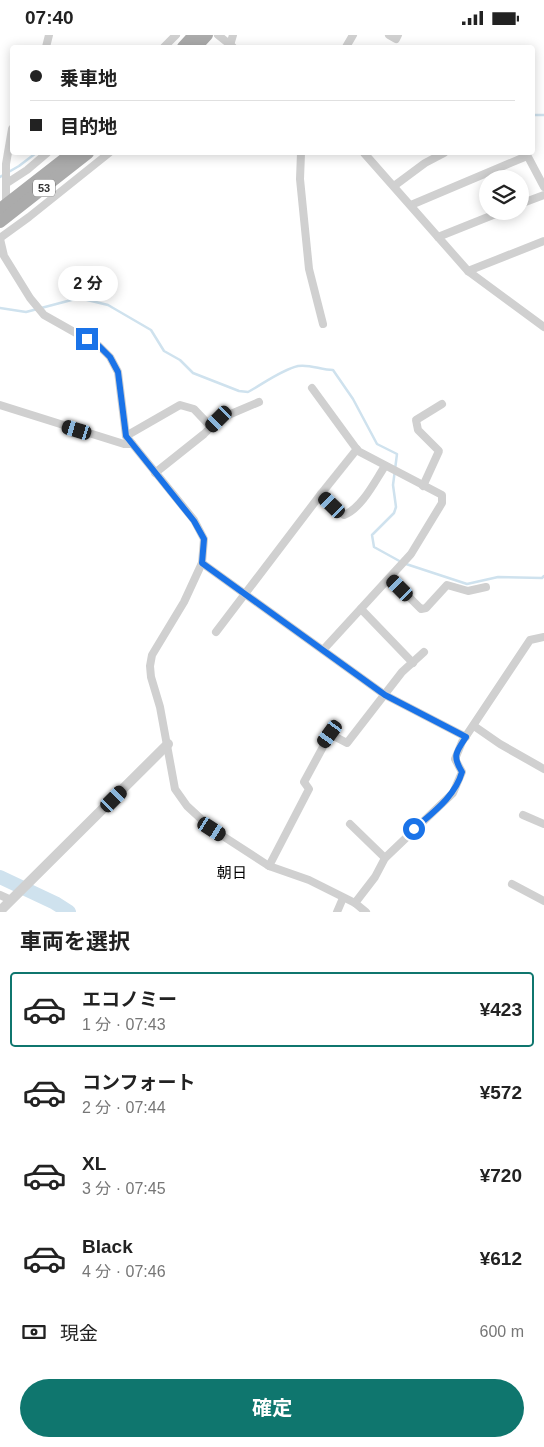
<!DOCTYPE html>
<html lang="ja">
<head>
<meta charset="utf-8">
<style>
  :root { --surface:#fff; --page:#f6f6f6; --text:#222; --muted:#767676; --line:#e0e0e0; --accent:#0f766e }
  body { margin:0; font-family:Helvetica,"Noto Sans JP",sans-serif; background:var(--page); color:var(--text); height:100vh; display:flex; flex-direction:column; font-size:19px; white-space:nowrap }
  * { box-sizing:border-box; margin:0 }
  p { font-size:16px; color:var(--muted) }
  .icon { flex:none; width:28px; height:28px; fill:none; stroke:currentColor; stroke-width:2; stroke-linecap:round; stroke-linejoin:round }
  .map { position:relative; height:877px; overflow:hidden }
  .sheet { display:flex; flex-direction:column; background:var(--surface); flex:1 }
  .sheet>* { flex:none }
  .guide { position:absolute; left:10px; top:10px; width:525px; height:110px; border-radius:5px; box-shadow:0 2px 12px #0003; display:grid; align-content:center; height:110px; padding:0 20px; background:var(--surface) }
  .controls { position:absolute; left:479px; top:135px; display:grid; gap:10px }
  .controls a { display:grid; place-items:center; width:50px; height:50px; border-radius:50%; background:var(--surface); box-shadow:0 2px 12px #0003; font-size:25px }
  .end { position:absolute; width:22px; height:22px; margin:-11px; border:6px solid #1a73e8; background:#fff; box-shadow:0 0 0 2px #fff }
  .from { border-radius:50% }
  .bubble { position:absolute; height:35px; border-radius:18px; background:var(--surface); box-shadow:0 2px 12px #0003; font-size:16px; font-weight:700; line-height:35px; text-align:center }
  .car { position:absolute; width:15px; height:30px; margin:-15px -8px; border-radius:6px; box-shadow:0 0 4px 1px #0007; background:linear-gradient(#222 24%,#8ab4d8 0 40%,#222 0 76%,#8ab4d8 0 86%,#222 0) }
  .guide b { display:flex; align-items:center; gap:18px; height:48px; font-size:19px }
  .guide b+b { border-top:1px solid var(--line) }
  .guide i { width:12px; height:12px; background:var(--text) }
  ul { padding:0; list-style:none }
  li { display:flex; align-items:center; gap:15px; height:75px; margin:0 10px 8px; padding:0 10px; border:2px solid transparent; border-radius:5px }
  li div { flex:1 }
  li b { display:block; font-size:19px }
  li em { font-style:normal; font-weight:700 }
  li.current { border-color:var(--accent) }
  li>.icon { width:45px; height:45px; stroke-width:1.5 }
  h2 { padding:0 20px; font-size:22px; line-height:60px }
  .pay { display:flex; align-items:center; gap:12px; height:55px; padding:0 20px; font-size:19px }
  .pay p { margin-inline-start:auto }
  .action { display:flex; gap:10px; margin-top:auto; padding:10px 20px }
  .action a { flex:1; height:58px; border-radius:30px; background:var(--accent); color:#fff; font-size:20px; font-weight:700; line-height:58px; text-align:center }
  .status { display:flex; justify-content:space-between; align-items:center; height:35px; padding:0 25px; background:var(--surface); direction:ltr }
  .status svg { height:14px; fill:currentColor }
  .map>svg:first-child { display:block }
</style>
</head>
<body>
<div class="status"><b>07:40</b><svg viewBox="0 0 49 12"><path d="M0 12V9h3v3zM5 12V6h3v6zM10 12V3h3v9zM15 12V0h3v12zM26 1h20v11H26zM47 4h2v5h-2z"/></svg></div>
<div class="map">
<svg width="544" height="877" viewBox="0 0 544 877">
  <rect width="100%" height="100%" fill="#fff"/>
  <g fill="none" stroke-linecap="round" stroke-linejoin="round">
    <g stroke="#cfe2ee" stroke-width="2.5">
      <polyline points="532,80 544,80"/>
      <polyline points="0,142 19,131 36,118"/>
      <path d="M0,273L26,277L79,263L108,270L151,295L164,316L180,325L193,338L239,356L248,357C263,349 281,335 298,331C310,329 321,335 333,335L353,364L377,409L397,419L393,450L396,472L394,478L372,500L374,512L403,528L467,549L498,542L542,543L544,541"/>
    </g>
    <polyline stroke="#cfe2ee" stroke-width="14" points="0,842 55,868 69,877"/>
    <g stroke="#d0d0d0" stroke-width="8">
      <polyline points="218,0 233,12"/>
      <polyline points="389,0 396,4 398,0"/>
      <polyline points="230,10 233,0"/>
      <polyline points="46,12 49,0"/>
      <polyline points="164,12 176,0"/>
      <polyline points="346,12 353,0"/>
      <polyline points="301,118 300,144 309,234 323,289"/>
      <polyline points="364,118 468,236 544,292"/>
      <polyline points="526,118 544,152"/>
      <polyline points="7,148 27,135 47,118"/>
      <polyline points="394,151 425,128 444,118"/>
      <polyline points="520,169 544,160"/>
      <polyline points="6,170 6,129 12,94"/>
      <polyline points="411,170 527,121"/>
      <polyline points="438,202 503,176"/>
      <polyline points="0,203 29,182 109,118"/>
      <polyline points="0,204 4,221 30,263 44,280 99,311 110,322 118,337 126,401 194,485 204,504 202,528 184,567 152,620 150,631 151,642 160,672 175,754 187,771 212,794 269,831 309,845 355,868 366,877"/>
      <polyline points="468,236 544,206"/>
      <polyline points="312,353 358,416 442,460 442,468 411,519 323,615"/>
      <polyline points="0,370 124,409 132,409"/>
      <polyline points="126,401 180,370 194,374 211,392"/>
      <polyline points="155,438 204,399 219,384 259,367"/>
      <polyline points="423,451 439,416 418,395 416,385 442,369"/>
      <polyline points="321,459 357,414"/>
      <polyline points="202,528 385,660 466,702"/>
      <polyline points="390,543 421,574 426,573 447,550 468,556 486,552"/>
      <polyline points="361,574 413,628"/>
      <path d="M216,597L321,459L344,480C362,473 375,446 385,431"/>
      <polyline points="474,691 500,709 544,734"/>
      <polyline points="523,780 544,789"/>
      <polyline points="350,789 385,823"/>
      <polyline points="269,831 309,754 304,747 330,699 347,708 402,637 424,617"/>
      <polyline points="512,849 544,866"/>
      <polyline points="0,860 11,865"/>
      <polyline points="355,868 375,842 385,823 453,758 462,737 455,724 462,707 530,605 544,602"/>
      <polyline points="337,877 343,863"/>
    </g>
    <polyline stroke="#d0d0d0" stroke-width="10" points="0,876 168,709"/>
    <g stroke="#ababab" stroke-width="12">
      <polyline points="183,12 194,0"/>
      <polyline points="196,12 207,0"/>
      <polyline points="0,174 72,118"/>
      <polyline points="0,187 88,118"/>
    </g>
  </g>
  <g fill="none" stroke-linecap="round" stroke-linejoin="round">
    <path stroke="#1a73e8" stroke-width="6" d="M87,304L99,311L110,322L118,337L126,401L194,486L204,504L202,528L385,660L466,702C456,717 452,721 462,737C455,762 432,778 414,794"/>
  </g>
  <g text-anchor="middle" stroke-width="5" stroke-linejoin="round" paint-order="stroke">
    <rect fill="#fff" stroke="#707070" stroke-width="1" x="33" y="144.5" width="22" height="17" rx="4"/>
    <g font-size="11" font-weight="bold" fill="#333">
      <text x="44" y="157">53</text>
    </g>
    <g font-size="15" fill="#000" stroke="#fff">
      <text x="232" y="843">朝日</text>
    </g>
  </g>
</svg>
<div class="controls">
<a><svg class="icon" aria-label="layers" viewBox="0 0 24 24"><path d="M12 4l9 5-9 5-9-5zM3 14l9 5 9-5"/></svg></a>
</div>
<i class="end from" style="left:414px;top:794px"></i>
<i class="end" style="left:87px;top:304px"></i>
<div class="bubble" style="left:58px;top:231px;width:60px">2 分</div>
<i class="car" style="left:219px;top:384px;rotate:225deg"></i>
<i class="car" style="left:77px;top:395px;rotate:287deg"></i>
<i class="car" style="left:332px;top:470px;rotate:314deg"></i>
<i class="car" style="left:400px;top:553px;rotate:315deg"></i>
<i class="car" style="left:330px;top:699px;rotate:216deg"></i>
<i class="car" style="left:114px;top:764px;rotate:45deg"></i>
<i class="car" style="left:212px;top:794px;rotate:123deg"></i>
<div class="guide">
<b><i class="from"></i>乗車地</b>
<b><i></i>目的地</b>
</div>
</div>
<section class="sheet">
<h2>車両を選択</h2>
<ul>
<li class="current"><svg class="icon" aria-label="car" viewBox="0 0 24 24"><path d="M5 17H2v-5l4-1 3-4h7l3 4 3 1v5h-3M9 17h6M6 11h13"/><circle cx="7" cy="17" r="2"/><circle cx="17" cy="17" r="2"/></svg><div><b>エコノミー</b><p>1 分 · 07:43</p></div><em>¥423</em></li>
<li><svg class="icon" aria-label="car" viewBox="0 0 24 24"><path d="M5 17H2v-5l4-1 3-4h7l3 4 3 1v5h-3M9 17h6M6 11h13"/><circle cx="7" cy="17" r="2"/><circle cx="17" cy="17" r="2"/></svg><div><b>コンフォート</b><p>2 分 · 07:44</p></div><em>¥572</em></li>
<li><svg class="icon" aria-label="car" viewBox="0 0 24 24"><path d="M5 17H2v-5l4-1 3-4h7l3 4 3 1v5h-3M9 17h6M6 11h13"/><circle cx="7" cy="17" r="2"/><circle cx="17" cy="17" r="2"/></svg><div><b>XL</b><p>3 分 · 07:45</p></div><em>¥720</em></li>
<li><svg class="icon" aria-label="car" viewBox="0 0 24 24"><path d="M5 17H2v-5l4-1 3-4h7l3 4 3 1v5h-3M9 17h6M6 11h13"/><circle cx="7" cy="17" r="2"/><circle cx="17" cy="17" r="2"/></svg><div><b>Black</b><p>4 分 · 07:46</p></div><em>¥612</em></li>
</ul>
<div class="pay"><svg class="icon" aria-label="cash" viewBox="0 0 24 24"><path d="M3 7h18v10H3z"/><circle cx="12" cy="12" r="2"/></svg>現金<p>600 m</p></div>
<div class="action"><a>確定</a></div>
</section>
</body>
</html>
